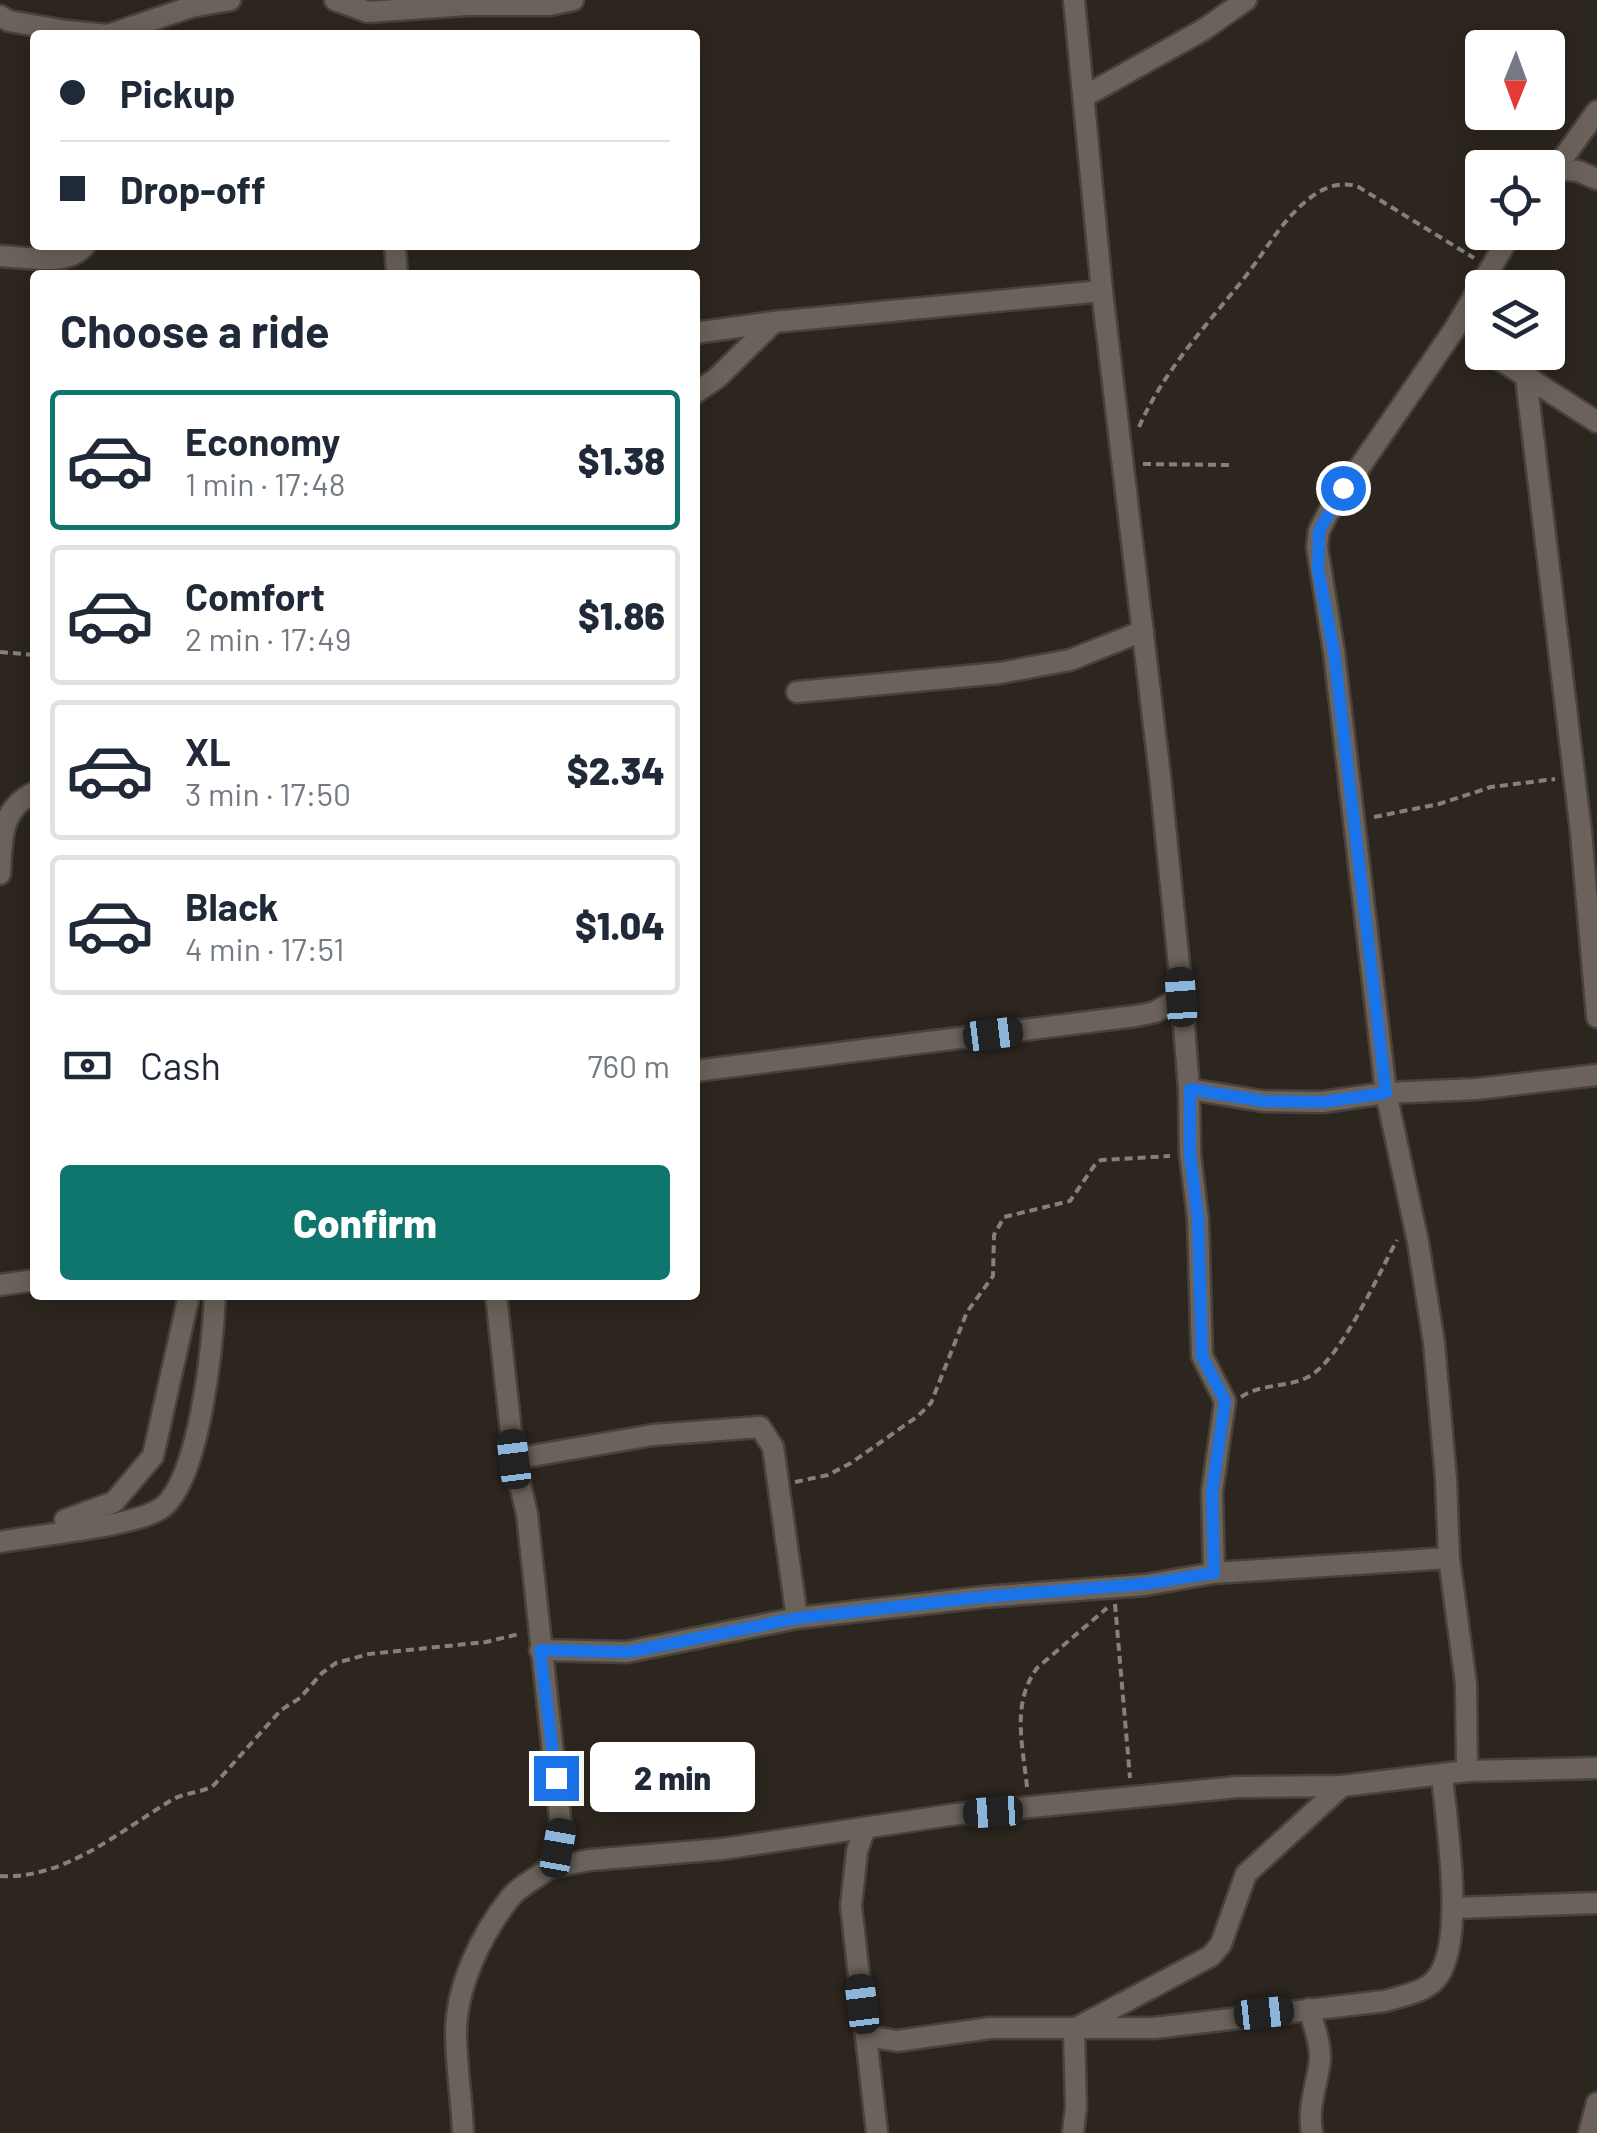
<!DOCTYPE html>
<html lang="en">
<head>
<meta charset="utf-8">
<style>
  :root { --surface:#fff; --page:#f6f6f7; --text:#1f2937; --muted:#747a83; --line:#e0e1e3; --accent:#0f766e }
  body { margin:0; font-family:Barlow,sans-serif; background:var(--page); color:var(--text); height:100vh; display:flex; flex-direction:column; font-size:38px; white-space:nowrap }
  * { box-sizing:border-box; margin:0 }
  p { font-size:32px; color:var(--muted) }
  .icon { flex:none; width:55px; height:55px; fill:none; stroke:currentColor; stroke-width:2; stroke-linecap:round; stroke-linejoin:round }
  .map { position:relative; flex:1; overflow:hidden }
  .side { position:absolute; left:30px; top:270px; width:670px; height:1030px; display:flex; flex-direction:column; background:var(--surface); border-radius:10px; box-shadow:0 5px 25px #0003 }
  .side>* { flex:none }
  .banner { position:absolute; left:30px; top:30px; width:670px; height:220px; border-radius:10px; box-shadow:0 5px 25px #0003; display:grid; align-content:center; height:220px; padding:0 30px; background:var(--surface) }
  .needle { width:65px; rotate:181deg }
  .buttons { position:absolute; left:1465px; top:30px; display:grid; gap:20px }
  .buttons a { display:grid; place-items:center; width:100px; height:100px; border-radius:10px; background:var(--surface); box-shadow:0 5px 25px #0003; font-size:50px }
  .end { position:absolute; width:45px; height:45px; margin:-22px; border:12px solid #1a73e8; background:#fff; box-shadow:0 0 0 5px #fff }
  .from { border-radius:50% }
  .bubble { position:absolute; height:70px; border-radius:10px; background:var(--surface); box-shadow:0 5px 25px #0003; font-size:32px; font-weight:800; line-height:70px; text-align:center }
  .car { position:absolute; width:30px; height:60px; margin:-30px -15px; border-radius:12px; box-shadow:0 0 8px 2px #0007; background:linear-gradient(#222 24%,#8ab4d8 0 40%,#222 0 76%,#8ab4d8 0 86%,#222 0) }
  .banner b { display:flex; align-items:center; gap:35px; height:95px; font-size:38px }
  .banner b+b { border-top:2px solid var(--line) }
  .banner i { width:25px; height:25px; background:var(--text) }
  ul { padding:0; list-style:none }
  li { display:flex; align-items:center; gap:30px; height:140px; margin:0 20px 15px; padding:0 10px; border:5px solid var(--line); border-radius:10px }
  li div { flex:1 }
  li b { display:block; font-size:38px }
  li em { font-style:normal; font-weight:800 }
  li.active { border-color:var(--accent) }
  li>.icon { width:90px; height:90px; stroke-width:1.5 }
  h2 { padding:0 30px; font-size:45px; line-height:120px }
  .pay { display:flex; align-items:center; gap:25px; height:110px; padding:0 30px; font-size:38px }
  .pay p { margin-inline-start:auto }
  .primary-button { display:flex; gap:20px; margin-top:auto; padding:20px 30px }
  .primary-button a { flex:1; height:115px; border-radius:10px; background:var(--accent); color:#fff; font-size:40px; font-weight:800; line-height:115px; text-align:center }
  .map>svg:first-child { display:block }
</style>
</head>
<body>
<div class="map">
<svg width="1597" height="2133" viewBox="0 0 1597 2133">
  <rect width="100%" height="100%" fill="#2d261f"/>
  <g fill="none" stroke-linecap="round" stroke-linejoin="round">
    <g stroke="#48423c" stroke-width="25">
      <g id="street">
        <polyline points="335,0 368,12 466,5 550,5 573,0"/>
        <polyline points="1074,0 1102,291 1160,776 1180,975 1189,1089 1190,1154 1198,1219 1202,1356 1225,1401 1212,1492 1214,1573"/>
        <polyline points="0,16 9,21 66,31 108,35 191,7 230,0"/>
        <polyline points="1085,96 1203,30 1246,0"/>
        <polyline points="1555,169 1578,171 1597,179"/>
        <polyline points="1548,179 1597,111"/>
        <polyline points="395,245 397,275"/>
        <path d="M0,256C25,257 69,267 85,245"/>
        <polyline points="695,333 774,322 1102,291"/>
        <polyline points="1488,352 1597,422"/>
        <polyline points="1526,378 1581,832 1597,1017"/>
        <polyline points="695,393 717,378 774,322"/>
        <polyline points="797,692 1000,673 1070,660 1143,631"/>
        <path d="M0,874C2,838 0,809 35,792"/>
        <polyline points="695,1071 1136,1016 1155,1012 1181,997"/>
        <polyline points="1189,1089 1262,1101 1322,1102 1386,1093 1477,1089 1597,1075"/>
        <polyline points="0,1285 35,1280"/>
        <polyline points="514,1459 653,1435 760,1427 773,1447 797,1618"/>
        <polyline points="65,1520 114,1502 153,1456 189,1295"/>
        <path d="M0,1542C37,1535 131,1527 160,1509C200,1484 213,1341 215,1295"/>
        <polyline points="540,1650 627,1652 797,1618 983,1597 1145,1585 1214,1573 1449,1558"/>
        <polyline points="1467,1771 1466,1684 1449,1558 1446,1479 1434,1343 1418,1242 1386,1093 1334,652 1317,547 1319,531 1328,513 1454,330 1512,232"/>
        <polyline points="865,1828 857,1851 851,1906 877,2133"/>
        <polyline points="548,1868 590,1860 722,1849 957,1814 1238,1787 1342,1786 1467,1771 1597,1768"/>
        <polyline points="1455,1908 1597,1903"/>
        <path d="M1309,2009C1314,2027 1323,2047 1319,2067C1315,2091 1308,2108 1312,2133"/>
        <path d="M866,2036L897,2041L990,2028H1154L1385,2001C1401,1996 1423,1993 1435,1980C1467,1946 1446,1821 1442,1775"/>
        <path d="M463,2133C462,2100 456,2066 456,2033C456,1986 482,1933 510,1898C522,1882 548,1875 556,1858C559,1849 560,1837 561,1827L527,1514L514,1459L496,1295"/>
        <polyline points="1073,2133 1076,2107 1074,2029 1211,1956 1221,1944 1246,1874 1342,1786"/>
        <polyline points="1589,2133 1597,2103"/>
      </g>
    </g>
    <g stroke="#86807b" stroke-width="4" stroke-dasharray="8 5" stroke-linecap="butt">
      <path d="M1139,427C1164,370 1207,325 1245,277C1268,248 1283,217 1314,195C1327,186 1341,182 1357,186L1474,258"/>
      <polyline points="1143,464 1229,465"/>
      <polyline points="0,652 35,655"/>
      <polyline points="1374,817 1439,804 1491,787 1555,779"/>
      <path d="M1241,1397C1262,1383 1287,1388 1308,1377C1340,1361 1379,1273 1397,1240"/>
      <polyline points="795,1482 828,1475 851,1463 918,1416 931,1403 967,1312 993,1276 994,1235 1004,1217 1070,1201 1094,1166 1101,1160 1170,1156"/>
      <polyline points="1115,1604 1130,1778"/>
      <path d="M1027,1787C1023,1745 1011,1704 1037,1668L1107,1608"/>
      <path d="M0,1876C63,1880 119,1832 170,1801C184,1792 200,1794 214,1785L281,1710L300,1698L322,1673L336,1663L369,1654L486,1642L519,1634"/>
    </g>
    <use href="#street" stroke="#6b635b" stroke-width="20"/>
  </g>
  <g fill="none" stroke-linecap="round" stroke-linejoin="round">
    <polyline stroke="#1a73e8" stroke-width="12" points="556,1778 540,1650 628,1652 798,1618 983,1597 1144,1584 1214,1573 1212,1492 1225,1401 1202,1356 1198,1219 1190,1154 1190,1089 1262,1101 1322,1102 1386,1093 1334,652 1318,569 1319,531 1343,488"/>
  </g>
</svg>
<div class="buttons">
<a><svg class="needle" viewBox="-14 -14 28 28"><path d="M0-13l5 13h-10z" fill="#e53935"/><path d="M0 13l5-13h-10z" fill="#747a83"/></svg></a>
<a><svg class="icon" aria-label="locate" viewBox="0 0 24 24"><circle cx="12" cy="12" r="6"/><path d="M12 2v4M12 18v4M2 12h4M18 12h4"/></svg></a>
<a><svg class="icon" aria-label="layers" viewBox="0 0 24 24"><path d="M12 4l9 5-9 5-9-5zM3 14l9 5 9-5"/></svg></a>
</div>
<i class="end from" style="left:1343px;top:488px"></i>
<i class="end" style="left:556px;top:1778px"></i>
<div class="bubble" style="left:590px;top:1742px;width:165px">2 min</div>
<i class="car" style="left:1181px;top:997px;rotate:356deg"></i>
<i class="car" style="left:993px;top:1034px;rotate:83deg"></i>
<i class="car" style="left:514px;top:1459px;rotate:353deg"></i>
<i class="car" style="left:993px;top:1812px;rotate:266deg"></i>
<i class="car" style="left:558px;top:1848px;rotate:10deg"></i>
<i class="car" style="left:862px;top:2004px;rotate:353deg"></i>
<i class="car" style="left:1264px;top:2013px;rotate:84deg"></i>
<div class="banner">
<b><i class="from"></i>Pickup</b>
<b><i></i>Drop-off</b>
</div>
<section class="side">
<h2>Choose a ride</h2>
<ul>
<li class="active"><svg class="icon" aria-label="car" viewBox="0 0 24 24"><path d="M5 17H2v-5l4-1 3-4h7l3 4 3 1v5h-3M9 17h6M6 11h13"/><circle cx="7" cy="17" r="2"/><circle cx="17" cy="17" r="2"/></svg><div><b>Economy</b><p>1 min · 17:48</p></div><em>$1.38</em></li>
<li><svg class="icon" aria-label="car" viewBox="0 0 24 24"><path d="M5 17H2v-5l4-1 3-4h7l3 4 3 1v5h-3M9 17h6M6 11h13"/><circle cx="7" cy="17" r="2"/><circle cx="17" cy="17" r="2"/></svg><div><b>Comfort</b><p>2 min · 17:49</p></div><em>$1.86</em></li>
<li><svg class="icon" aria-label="car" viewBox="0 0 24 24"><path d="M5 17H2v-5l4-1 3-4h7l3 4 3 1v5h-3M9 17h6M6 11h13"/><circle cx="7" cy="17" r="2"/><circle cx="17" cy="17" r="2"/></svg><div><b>XL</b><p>3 min · 17:50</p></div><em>$2.34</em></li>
<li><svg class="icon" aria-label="car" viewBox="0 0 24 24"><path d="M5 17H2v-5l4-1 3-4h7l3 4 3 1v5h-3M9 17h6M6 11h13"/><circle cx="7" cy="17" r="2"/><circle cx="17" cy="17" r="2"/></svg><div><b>Black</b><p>4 min · 17:51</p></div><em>$1.04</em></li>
</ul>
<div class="pay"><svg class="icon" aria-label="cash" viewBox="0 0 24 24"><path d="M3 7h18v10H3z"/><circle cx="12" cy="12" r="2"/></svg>Cash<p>760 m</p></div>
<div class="primary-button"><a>Confirm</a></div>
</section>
</div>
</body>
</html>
